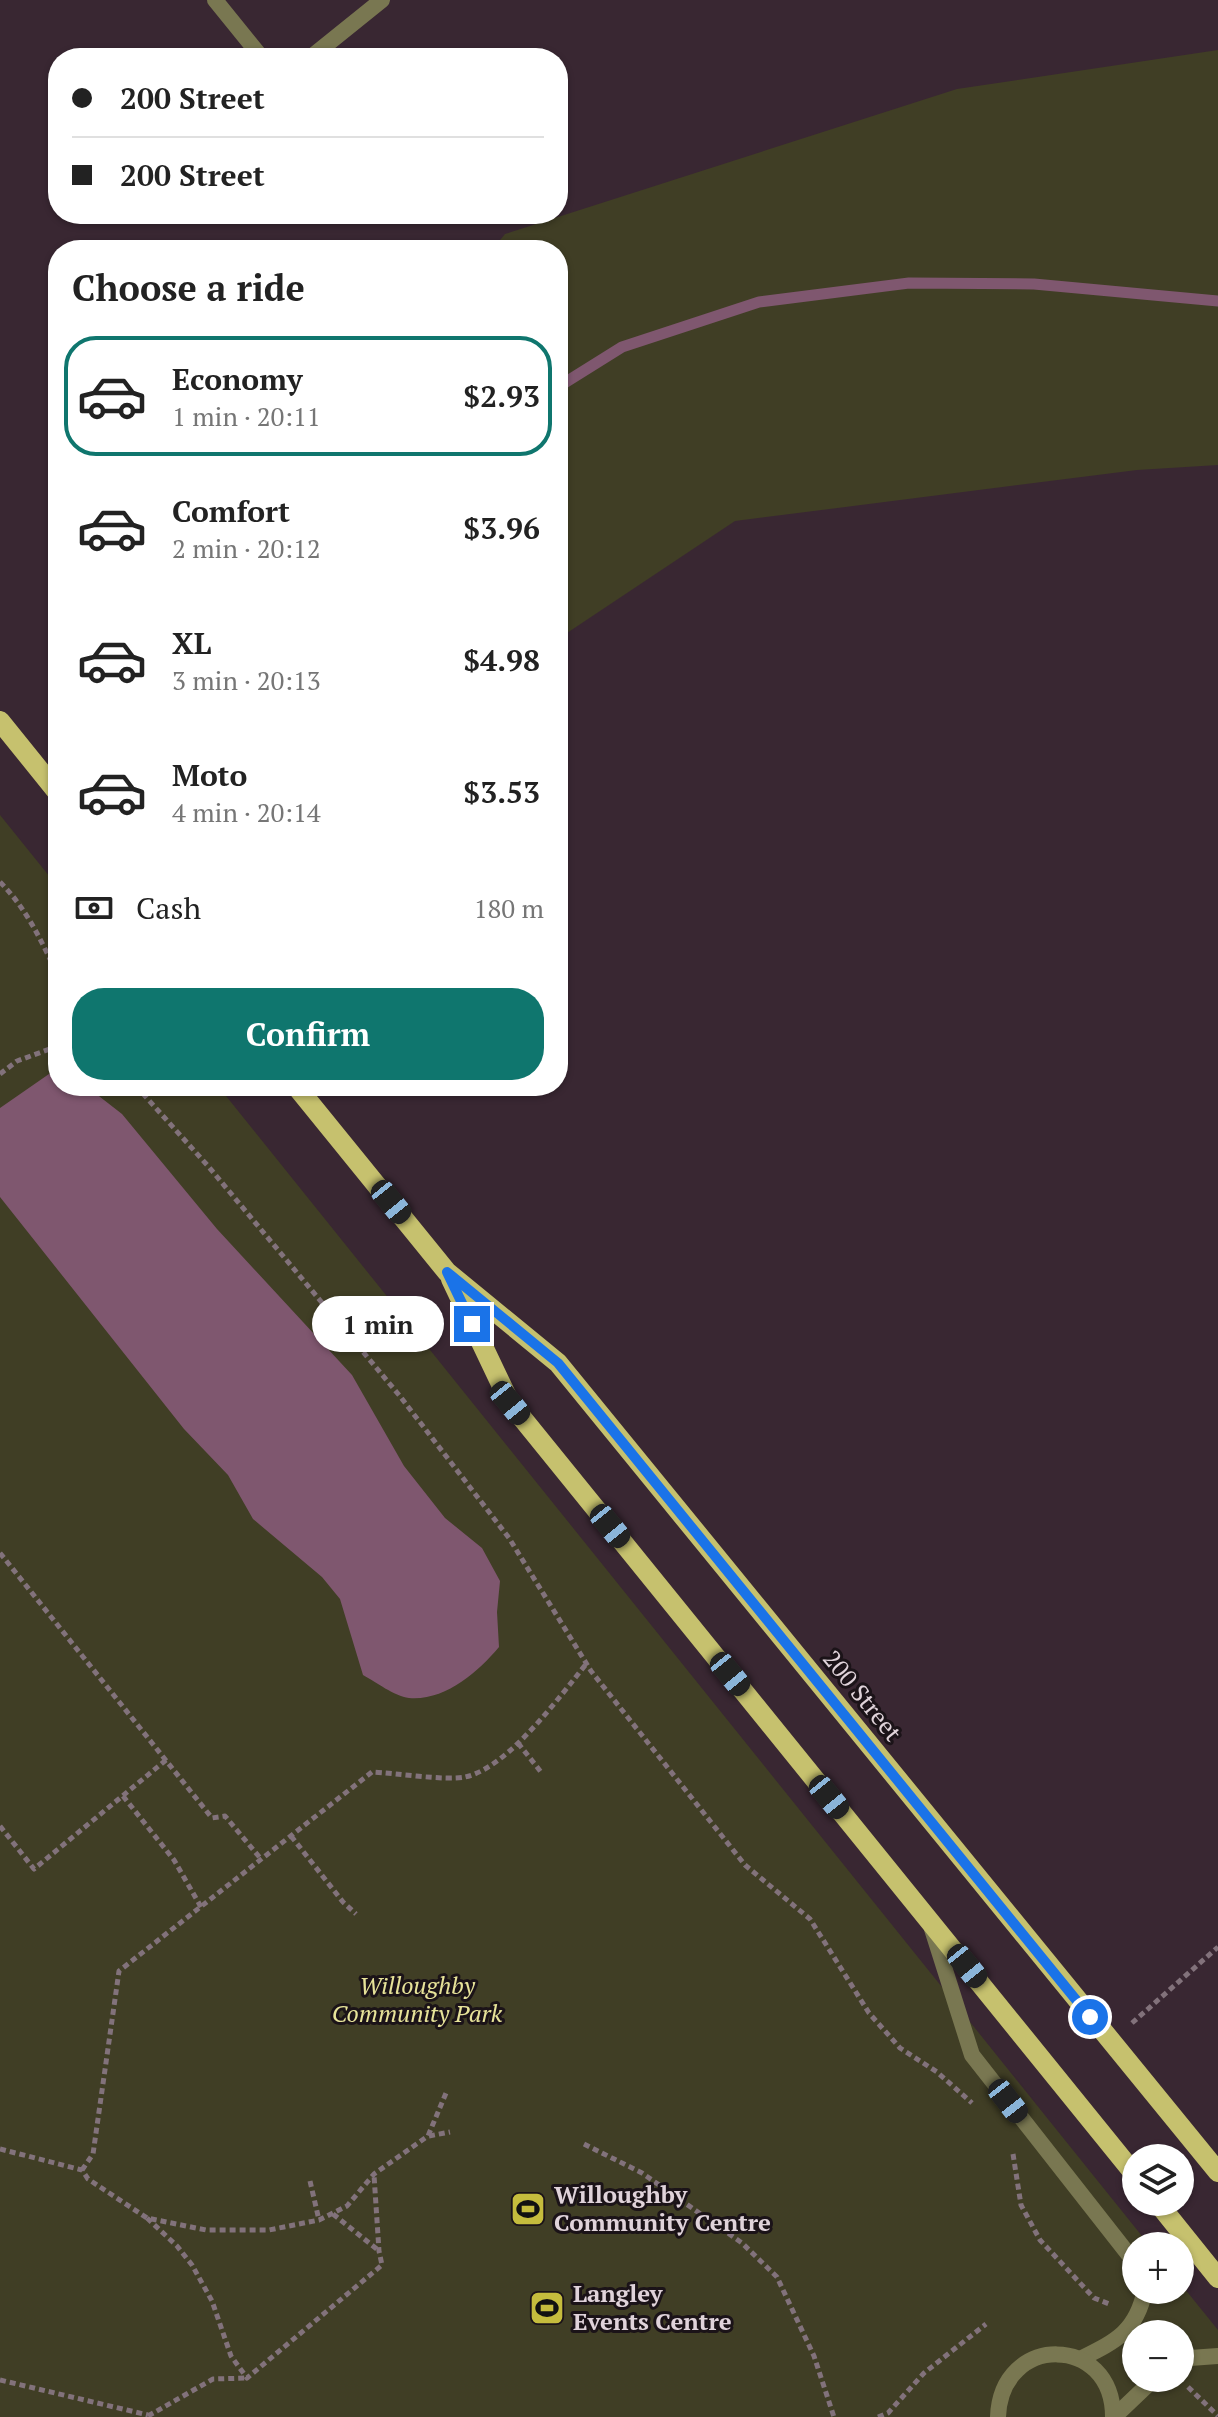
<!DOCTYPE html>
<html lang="en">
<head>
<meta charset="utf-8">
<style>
  :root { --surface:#fff; --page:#f6f6f6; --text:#222; --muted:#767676; --line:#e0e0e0; --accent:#0f766e }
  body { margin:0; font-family:"PT Serif",serif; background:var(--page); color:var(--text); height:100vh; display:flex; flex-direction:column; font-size:30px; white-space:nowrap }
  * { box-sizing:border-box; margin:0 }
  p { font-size:26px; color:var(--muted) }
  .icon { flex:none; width:44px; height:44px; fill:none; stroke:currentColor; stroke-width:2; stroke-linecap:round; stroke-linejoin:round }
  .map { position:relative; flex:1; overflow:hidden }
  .side { position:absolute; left:48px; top:240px; width:520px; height:856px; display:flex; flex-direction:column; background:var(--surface); border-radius:32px; box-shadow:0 2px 6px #0004 }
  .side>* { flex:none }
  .top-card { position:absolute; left:48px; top:48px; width:520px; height:176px; border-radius:32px; box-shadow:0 2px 6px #0004; display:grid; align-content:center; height:176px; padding:0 24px; background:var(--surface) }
  .fabs { position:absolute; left:1122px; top:2144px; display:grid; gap:16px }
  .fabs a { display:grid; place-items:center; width:72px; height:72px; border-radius:50%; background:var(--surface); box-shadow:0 2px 6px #0004; font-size:40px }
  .end { position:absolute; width:36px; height:36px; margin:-18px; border:10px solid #1a73e8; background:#fff; box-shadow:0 0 0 4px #fff }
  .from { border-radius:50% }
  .bubble { position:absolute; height:56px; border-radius:28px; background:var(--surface); box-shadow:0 2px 6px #0004; font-size:26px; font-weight:800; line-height:56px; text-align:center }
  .car { position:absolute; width:24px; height:48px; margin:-24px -12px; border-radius:10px; box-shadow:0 0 6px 2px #0007; background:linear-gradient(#222 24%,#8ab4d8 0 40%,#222 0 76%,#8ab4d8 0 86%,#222 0) }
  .top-card b { display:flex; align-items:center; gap:28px; height:76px; font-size:30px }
  .top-card b+b { border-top:2px solid var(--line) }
  .top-card i { width:20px; height:20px; background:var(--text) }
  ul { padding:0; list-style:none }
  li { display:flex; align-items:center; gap:24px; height:120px; margin:0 16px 12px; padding:0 8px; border:4px solid transparent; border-radius:32px }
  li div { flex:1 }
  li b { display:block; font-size:30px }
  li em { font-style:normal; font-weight:800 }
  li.active { border-color:var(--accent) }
  li>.icon { width:72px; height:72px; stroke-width:1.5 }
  h2 { padding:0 24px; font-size:36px; line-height:96px }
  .pay { display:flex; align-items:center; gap:20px; height:88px; padding:0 24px; font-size:30px }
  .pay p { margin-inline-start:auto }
  .primary-button { display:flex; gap:16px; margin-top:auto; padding:16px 24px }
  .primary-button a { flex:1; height:92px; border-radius:32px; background:var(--accent); color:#fff; font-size:32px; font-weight:800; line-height:92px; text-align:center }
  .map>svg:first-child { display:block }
</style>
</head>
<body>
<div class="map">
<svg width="1218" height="2417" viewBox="0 0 1218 2417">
  <rect width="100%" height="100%" fill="#392732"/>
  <g fill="#403e25" fill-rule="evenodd">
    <polygon points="1218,50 1218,465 1137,470 735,521 558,639 558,250 492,250 505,234 957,89"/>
    <path d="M0,815L58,887V1086H218L1150,2246H1136V2290H1180V2283L1218,2330V2417H0ZM1136,2334H1180V2378H1136Z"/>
  </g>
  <path fill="#7f576f" d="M49,1074L58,1075V1086H86L122,1114L217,1229L352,1375L404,1466L445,1518L482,1548L500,1581L497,1612L499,1647C477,1673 445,1701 409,1698C394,1696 376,1682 363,1675L340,1599L322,1577L253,1519L228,1475L184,1429L0,1197V1108Z"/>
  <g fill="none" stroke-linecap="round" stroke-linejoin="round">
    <polyline stroke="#7f576f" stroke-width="11" points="558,387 622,347 759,302 909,283 1034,284 1218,301"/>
    <g stroke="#82727b" stroke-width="5" stroke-dasharray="6 4" stroke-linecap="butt">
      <path d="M0,882C27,909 42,942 58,976"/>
      <polyline points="0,1074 17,1061 58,1046"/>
      <polyline points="136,1086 208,1166 399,1395 509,1538 591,1671 745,1865 810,1919 869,2013 900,2048 937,2072 972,2103"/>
      <polyline points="0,1553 212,1818 225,1816 261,1859"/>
      <polyline points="518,1743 541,1772"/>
      <polyline points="123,1796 174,1860 201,1907"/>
      <polyline points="0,1826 34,1869 166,1760"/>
      <polyline points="291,1836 343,1902 356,1914"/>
      <polyline points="1132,2023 1218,1947"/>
      <polyline points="429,2136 450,2132"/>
      <polyline points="584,2144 642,2173 742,2243 777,2277 814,2356 834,2417"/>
      <polyline points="0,2149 82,2170 88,2179 147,2218 206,2230 269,2230 319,2220 347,2206 374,2174 428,2136 446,2093"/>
      <polyline points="1013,2154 1021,2205 1040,2240 1094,2298 1112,2305"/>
      <path d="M82,2170L93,2154L119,1971L372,1772C395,1773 446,1781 465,1777C508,1768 560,1696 587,1663"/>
      <polyline points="310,2181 319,2220"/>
      <polyline points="333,2214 378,2250"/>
      <polyline points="147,2218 177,2246 192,2265 212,2301 231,2356 247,2378 382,2265 379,2251 374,2175"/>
      <polyline points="0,2380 148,2415"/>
      <polyline points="1188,2387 1218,2416"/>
      <polyline points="148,2416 213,2379 247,2378"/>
      <polyline points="878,2417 888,2413 924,2373 986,2324"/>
    </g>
    <g stroke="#797751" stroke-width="16">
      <polyline points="932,1929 972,2055 1136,2264"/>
      <path d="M1080,2359C1116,2341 1136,2332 1145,2290"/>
      <polyline points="1180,2362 1190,2358 1218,2356"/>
      <path d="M998,2417C1001,2333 1113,2334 1113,2417"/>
      <polyline points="1114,2417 1155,2378"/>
    </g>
    <g stroke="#797751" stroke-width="16">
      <polyline points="215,0 262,58"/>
      <polyline points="310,58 382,0"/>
    </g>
    <g stroke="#c6c16e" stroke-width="20">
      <polyline points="0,721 58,793"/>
      <polyline points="296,1086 447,1272 558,1363 1218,2172"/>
      <polyline points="451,1279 510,1403 1136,2176"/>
      <polyline points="1157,2202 1218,2278"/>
    </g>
  </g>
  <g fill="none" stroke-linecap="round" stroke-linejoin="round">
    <polyline stroke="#1a73e8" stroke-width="10" points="472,1324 447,1272 558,1363 1090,2017"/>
  </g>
  <defs>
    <g id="stadium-square" transform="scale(1.8)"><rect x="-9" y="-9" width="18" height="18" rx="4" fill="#c5bc3d" stroke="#1b1318"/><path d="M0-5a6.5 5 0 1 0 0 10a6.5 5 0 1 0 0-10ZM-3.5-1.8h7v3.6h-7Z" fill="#111"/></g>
  </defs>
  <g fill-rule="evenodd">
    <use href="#stadium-square" x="528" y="2209"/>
    <use href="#stadium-square" x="547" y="2308"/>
  </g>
  <g text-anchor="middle" stroke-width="6" stroke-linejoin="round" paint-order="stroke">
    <g font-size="24" fill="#e0d3da" stroke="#1b1318">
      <text transform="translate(862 1696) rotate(51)" y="8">200 Street</text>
    </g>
    <g font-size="24" font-style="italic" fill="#e7e399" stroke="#1b1318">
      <text x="417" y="1994">Willoughby<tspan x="417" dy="28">Community Park</tspan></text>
    </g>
    <g font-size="24" font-weight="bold" fill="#e0d3da" stroke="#1b1318" text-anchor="start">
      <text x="554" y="2203">Willoughby<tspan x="554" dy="28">Community Centre</tspan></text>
      <text x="573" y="2302">Langley<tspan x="573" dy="28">Events Centre</tspan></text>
    </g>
  </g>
</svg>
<div class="fabs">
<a><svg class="icon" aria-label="layers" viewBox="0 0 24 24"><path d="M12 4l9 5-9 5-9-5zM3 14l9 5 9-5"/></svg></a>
<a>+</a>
<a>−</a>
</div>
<i class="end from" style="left:1090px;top:2017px"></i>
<i class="end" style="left:472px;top:1324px"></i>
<div class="bubble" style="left:312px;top:1296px;width:132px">1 min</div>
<i class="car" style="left:391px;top:1202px;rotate:141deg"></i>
<i class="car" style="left:510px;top:1403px;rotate:141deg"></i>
<i class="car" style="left:610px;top:1526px;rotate:141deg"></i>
<i class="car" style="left:730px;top:1674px;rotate:141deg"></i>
<i class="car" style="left:829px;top:1797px;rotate:141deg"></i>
<i class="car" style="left:967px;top:1966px;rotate:141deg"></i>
<i class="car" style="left:1008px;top:2101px;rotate:142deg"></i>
<div class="top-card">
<b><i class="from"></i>200 Street</b>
<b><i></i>200 Street</b>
</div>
<section class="side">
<h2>Choose a ride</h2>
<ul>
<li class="active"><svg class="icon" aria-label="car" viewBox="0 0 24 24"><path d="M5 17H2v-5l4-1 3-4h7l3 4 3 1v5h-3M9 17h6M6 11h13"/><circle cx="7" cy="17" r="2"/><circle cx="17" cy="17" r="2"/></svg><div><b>Economy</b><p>1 min · 20:11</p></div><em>$2.93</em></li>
<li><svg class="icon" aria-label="car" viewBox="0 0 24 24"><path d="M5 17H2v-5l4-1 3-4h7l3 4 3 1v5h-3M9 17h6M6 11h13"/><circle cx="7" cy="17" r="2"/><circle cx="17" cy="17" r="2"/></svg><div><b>Comfort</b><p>2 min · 20:12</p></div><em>$3.96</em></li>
<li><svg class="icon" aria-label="car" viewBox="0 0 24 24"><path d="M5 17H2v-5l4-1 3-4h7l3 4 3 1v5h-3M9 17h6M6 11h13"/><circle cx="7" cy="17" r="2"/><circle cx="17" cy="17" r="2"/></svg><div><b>XL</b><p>3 min · 20:13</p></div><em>$4.98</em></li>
<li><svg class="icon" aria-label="car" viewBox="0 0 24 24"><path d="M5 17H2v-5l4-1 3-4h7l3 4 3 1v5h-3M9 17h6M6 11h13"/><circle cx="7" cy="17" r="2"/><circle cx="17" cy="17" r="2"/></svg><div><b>Moto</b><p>4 min · 20:14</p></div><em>$3.53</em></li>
</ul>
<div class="pay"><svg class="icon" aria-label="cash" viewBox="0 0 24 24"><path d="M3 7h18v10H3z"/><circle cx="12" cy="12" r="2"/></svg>Cash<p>180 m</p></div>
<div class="primary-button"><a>Confirm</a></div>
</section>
</div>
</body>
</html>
